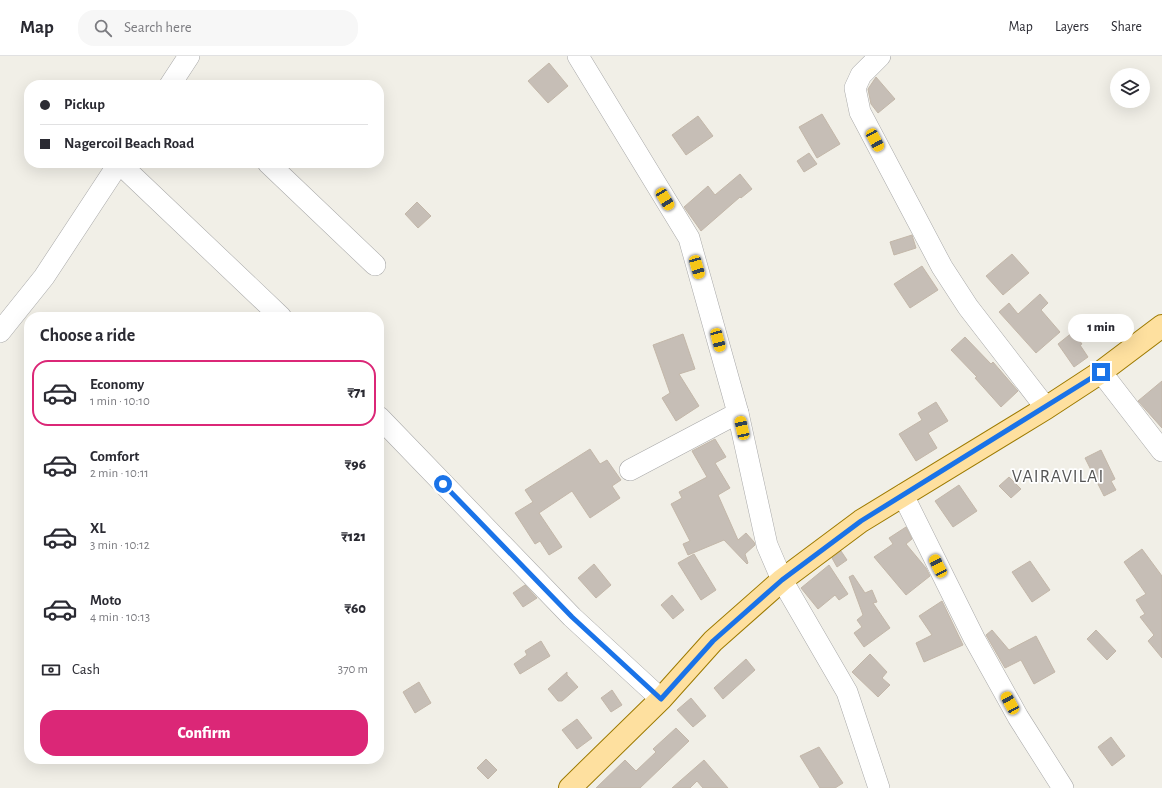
<!DOCTYPE html>
<html lang="en">
<head>
<meta charset="utf-8">
<style>
  :root { --surface:#fff; --page:#f7f7f7; --text:#2b2b33; --muted:#7c7c81; --line:#e1e1e2; --accent:#db2777 }
  body { margin:0; font-family:"Alegreya Sans",sans-serif; background:var(--page); color:var(--text); height:100vh; display:flex; flex-direction:column; font-size:15px; white-space:nowrap }
  * { box-sizing:border-box; margin:0 }
  p { font-size:13px; color:var(--muted) }
  .icon { flex:none; width:22px; height:22px; fill:none; stroke:currentColor; stroke-width:2; stroke-linecap:round; stroke-linejoin:round }
  .map { position:relative; flex:1; overflow:hidden }
  .drawer { position:absolute; left:24px; top:256px; width:360px; height:452px; display:flex; flex-direction:column; background:var(--surface); border-radius:16px; box-shadow:0 4px 16px #0002 }
  .drawer>* { flex:none }
  .guide { position:absolute; left:24px; top:24px; width:360px; height:88px; border-radius:16px; box-shadow:0 4px 16px #0002; display:grid; align-content:center; height:88px; padding:0 16px; background:var(--surface) }
  .tools { position:absolute; left:1110px; top:12px; display:grid; gap:8px }
  .tools a { display:grid; place-items:center; width:40px; height:40px; border-radius:50%; background:var(--surface); box-shadow:0 4px 16px #0002; font-size:20px }
  .end { position:absolute; width:18px; height:18px; margin:-9px; border:5px solid #1a73e8; background:#fff; box-shadow:0 0 0 2px #fff }
  .from { border-radius:50% }
  .bubble { position:absolute; height:28px; border-radius:14px; background:var(--surface); box-shadow:0 4px 16px #0002; font-size:13px; font-weight:800; line-height:28px; text-align:center }
  .car { position:absolute; width:12px; height:24px; margin:-12px -6px; border-radius:5px; box-shadow:0 0 3px 1px #0007; background:linear-gradient(#f5c518 24%,#345 0 40%,#f5c518 0 76%,#345 0 86%,#f5c518 0) }
  .guide b { display:flex; align-items:center; gap:14px; height:38px; font-size:15px }
  .guide b+b { border-top:1px solid var(--line) }
  .guide i { width:10px; height:10px; background:var(--text) }
  ul { padding:0; list-style:none }
  li { display:flex; align-items:center; gap:12px; height:66px; margin:0 8px 6px; padding:0 8px; border:2px solid transparent; border-radius:16px }
  li div { flex:1 }
  li b { display:block; font-size:15px }
  li em { font-style:normal; font-weight:800 }
  li.current { border-color:var(--accent) }
  li>.icon { width:36px; height:36px; stroke-width:1.5 }
  h2 { padding:0 16px; font-size:18px; line-height:48px }
  .pay { display:flex; align-items:center; gap:10px; height:44px; padding:0 16px; font-size:15px }
  .pay p { margin-inline-start:auto }
  .button { display:flex; gap:8px; margin-top:auto; padding:8px 16px }
  .button a { flex:1; height:46px; border-radius:16px; background:var(--accent); color:#fff; font-size:16px; font-weight:800; line-height:46px; text-align:center }
  header { display:flex; align-items:center; gap:24px; box-sizing:border-box; height:56px; padding:0 20px; background:var(--surface); border-bottom:1px solid var(--line) }
  header strong { font-size:19px }
  nav { display:flex; gap:22px; margin-inline-start:auto; font-size:14px }
  .search { width:280px; height:36px; background:var(--page); display:flex; align-items:center; gap:10px; box-sizing:border-box; padding:0 14px; border-radius:16px; color:var(--muted); font-size:15px }
  .map>svg:first-child { display:block }
</style>
</head>
<body>
<header>
<strong>Map</strong>
<div class="search"><svg class="icon" aria-label="search" viewBox="0 0 24 24"><circle cx="10" cy="10" r="6"/><path d="M15 15l6 6"/></svg>Search here</div>
<nav><a>Map</a><a>Layers</a><a>Share</a></nav>
</header>
<div class="map">
<svg width="1162" height="732" viewBox="0 0 1162 732">
  <rect width="100%" height="100%" fill="#f1efe7"/>
  <g fill="#c6beb6" stroke="#c3b7a9">
    <polygon points="549,7 568,30 548,47 528,25"/>
    <polygon points="876,21 895,43 878,57 871,48 868,33"/>
    <polygon points="822,58 840,88 817,102 799,71"/>
    <polygon points="698,60 713,80 686,99 672,79"/>
    <polygon points="809,97 817,108 804,116 797,105"/>
    <polygon points="740,118 752,133 741,142 740,141 701,175 684,151 708,130 715,139"/>
    <polygon points="417,146 431,160 418,172 405,158"/>
    <polygon points="912,179 916,192 894,199 890,186"/>
    <polygon points="1012,198 1029,217 1003,239 986,220"/>
    <polygon points="922,210 938,234 910,252 894,228"/>
    <polygon points="1040,238 1048,247 1041,254 1060,276 1036,297 999,256 1009,247 1018,258"/>
    <polygon points="1073,276 1082,288 1080,289 1088,301 1074,311 1058,288"/>
    <polygon points="683,278 695,313 679,318 699,350 676,365 662,342 670,337 653,289"/>
    <polygon points="965,281 991,308 993,306 1018,335 1001,351 975,322 977,321 951,294"/>
    <polygon points="1162,325 1162,372 1138,345"/>
    <polygon points="936,346 948,365 928,377 937,392 916,405 899,378 922,364 918,357"/>
    <polygon points="715,383 726,401 715,407 730,432 718,439 738,484 746,477 754,486 755,489 745,498 748,507 747,508 724,484 688,499 683,488 690,485 671,448 682,442 679,436 707,421 692,395"/>
    <polygon points="590,393 600,408 607,404 621,424 612,430 620,442 590,462 572,435 539,457 562,491 549,499 540,485 535,488 515,457 533,446 525,434"/>
    <polygon points="1101,394 1115,423 1111,425 1116,434 1104,440 1085,402"/>
    <polygon points="1009,421 1021,433 1011,442 999,430"/>
    <polygon points="959,429 977,455 953,471 935,445"/>
    <polygon points="906,471 912,483 906,488 926,512 930,520 906,539 874,501 893,488 889,482"/>
    <polygon points="1142,493 1162,520 1162,602 1148,585 1154,579 1140,561 1145,558 1136,544 1146,538 1124,506"/>
    <polygon points="841,495 847,504 837,511 832,502"/>
    <polygon points="694,498 716,534 701,544 678,507"/>
    <polygon points="1030,505 1050,534 1032,546 1012,516"/>
    <polygon points="594,508 611,529 596,542 578,522"/>
    <polygon points="829,509 848,538 839,544 835,539 818,553 801,532"/>
    <polygon points="853,519 865,537 872,534 877,546 873,547 890,572 864,591 854,577 862,571 857,564 863,559 849,521"/>
    <polygon points="525,529 537,542 523,551 513,537"/>
    <polygon points="672,539 684,554 673,563 661,549"/>
    <polygon points="942,545 963,589 924,606 916,587 932,579 919,560"/>
    <polygon points="992,574 1009,594 1036,580 1055,616 1034,628 1021,604 1005,612 986,579"/>
    <polygon points="1096,574 1116,595 1107,604 1087,583"/>
    <polygon points="541,585 550,600 520,618 514,608 527,599 525,595"/>
    <polygon points="870,598 887,616 882,622 890,629 878,641 852,616"/>
    <polygon points="746,603 755,614 723,643 714,632"/>
    <polygon points="567,616 567,619 578,631 562,645 558,645 548,633"/>
    <polygon points="419,626 431,647 415,657 403,636"/>
    <polygon points="612,634 622,649 611,656 601,642"/>
    <polygon points="691,642 706,660 693,671 677,654"/>
    <polygon points="577,663 592,682 577,693 562,674"/>
    <polygon points="676,672 689,685 640,732 596,732 625,704 636,715 656,696 653,693"/>
    <polygon points="1111,681 1125,700 1112,710 1098,691"/>
    <polygon points="819,691 843,727 835,732 820,732 800,700"/>
    <polygon points="486,703 497,714 488,723 477,712"/>
    <polygon points="704,704 728,732 703,732 697,725 690,732 672,732"/>
  </g>
  <g fill="none" stroke-linecap="round" stroke-linejoin="round">
    <g stroke="#a8a8a8" stroke-width="22">
      <g id="minor">
        <polyline points="578,0 689,182 738,357 767,489 782,524 847,636 879,732"/>
        <polyline points="880,0 861,19 855,32 860,56 942,211 968,251 1046,352"/>
        <polyline points="170,29 189,0"/>
        <polyline points="119,107 281,261"/>
        <polyline points="268,107 375,209"/>
        <polyline points="0,276 44,221 119,107"/>
        <polyline points="1101,316 1162,395"/>
        <polyline points="379,361 572,561 661,643"/>
        <polyline points="630,414 738,357"/>
        <polyline points="903,439 974,582 1018,661 1063,732"/>
      </g>
    </g>
    <g stroke="#9d7a00" stroke-width="24">
      <polyline id="major" points="570,732 661,643 713,585 782,524 861,465 1046,352 1101,316 1162,270"/>
    </g>
    <use href="#minor" stroke="#fff" stroke-width="21"/>
    <use href="#major" stroke="#fee09f" stroke-width="22"/>
  </g>
  <g fill="none" stroke-linecap="round" stroke-linejoin="round">
    <polyline stroke="#1a73e8" stroke-width="5" points="443,428 572,561 661,643 713,585 782,524 861,465 1101,316"/>
  </g>
  <g text-anchor="middle" stroke-width="3.5" stroke-linejoin="round" paint-order="stroke">
    <g font-size="18" letter-spacing="1" fill="#545454" stroke="#fff">
      <text x="1058" y="426">VAIRAVILAI</text>
    </g>
  </g>
</svg>
<div class="tools">
<a><svg class="icon" aria-label="layers" viewBox="0 0 24 24"><path d="M12 4l9 5-9 5-9-5zM3 14l9 5 9-5"/></svg></a>
</div>
<i class="end from" style="left:443px;top:428px"></i>
<i class="end" style="left:1101px;top:316px"></i>
<div class="bubble" style="left:1068px;top:258px;width:66px">1 min</div>
<i class="car" style="left:875px;top:84px;rotate:152deg"></i>
<i class="car" style="left:665px;top:143px;rotate:149deg"></i>
<i class="car" style="left:697px;top:211px;rotate:164deg"></i>
<i class="car" style="left:718px;top:284px;rotate:165deg"></i>
<i class="car" style="left:742px;top:372px;rotate:348deg"></i>
<i class="car" style="left:938px;top:510px;rotate:333deg"></i>
<i class="car" style="left:1010px;top:647px;rotate:331deg"></i>
<div class="guide">
<b><i class="from"></i>Pickup</b>
<b><i></i>Nagercoil Beach Road</b>
</div>
<section class="drawer">
<h2>Choose a ride</h2>
<ul>
<li class="current"><svg class="icon" aria-label="car" viewBox="0 0 24 24"><path d="M5 17H2v-5l4-1 3-4h7l3 4 3 1v5h-3M9 17h6M6 11h13"/><circle cx="7" cy="17" r="2"/><circle cx="17" cy="17" r="2"/></svg><div><b>Economy</b><p>1 min · 10:10</p></div><em>₹71</em></li>
<li><svg class="icon" aria-label="car" viewBox="0 0 24 24"><path d="M5 17H2v-5l4-1 3-4h7l3 4 3 1v5h-3M9 17h6M6 11h13"/><circle cx="7" cy="17" r="2"/><circle cx="17" cy="17" r="2"/></svg><div><b>Comfort</b><p>2 min · 10:11</p></div><em>₹96</em></li>
<li><svg class="icon" aria-label="car" viewBox="0 0 24 24"><path d="M5 17H2v-5l4-1 3-4h7l3 4 3 1v5h-3M9 17h6M6 11h13"/><circle cx="7" cy="17" r="2"/><circle cx="17" cy="17" r="2"/></svg><div><b>XL</b><p>3 min · 10:12</p></div><em>₹121</em></li>
<li><svg class="icon" aria-label="car" viewBox="0 0 24 24"><path d="M5 17H2v-5l4-1 3-4h7l3 4 3 1v5h-3M9 17h6M6 11h13"/><circle cx="7" cy="17" r="2"/><circle cx="17" cy="17" r="2"/></svg><div><b>Moto</b><p>4 min · 10:13</p></div><em>₹60</em></li>
</ul>
<div class="pay"><svg class="icon" aria-label="cash" viewBox="0 0 24 24"><path d="M3 7h18v10H3z"/><circle cx="12" cy="12" r="2"/></svg>Cash<p>370 m</p></div>
<div class="button"><a>Confirm</a></div>
</section>
</div>
</body>
</html>
